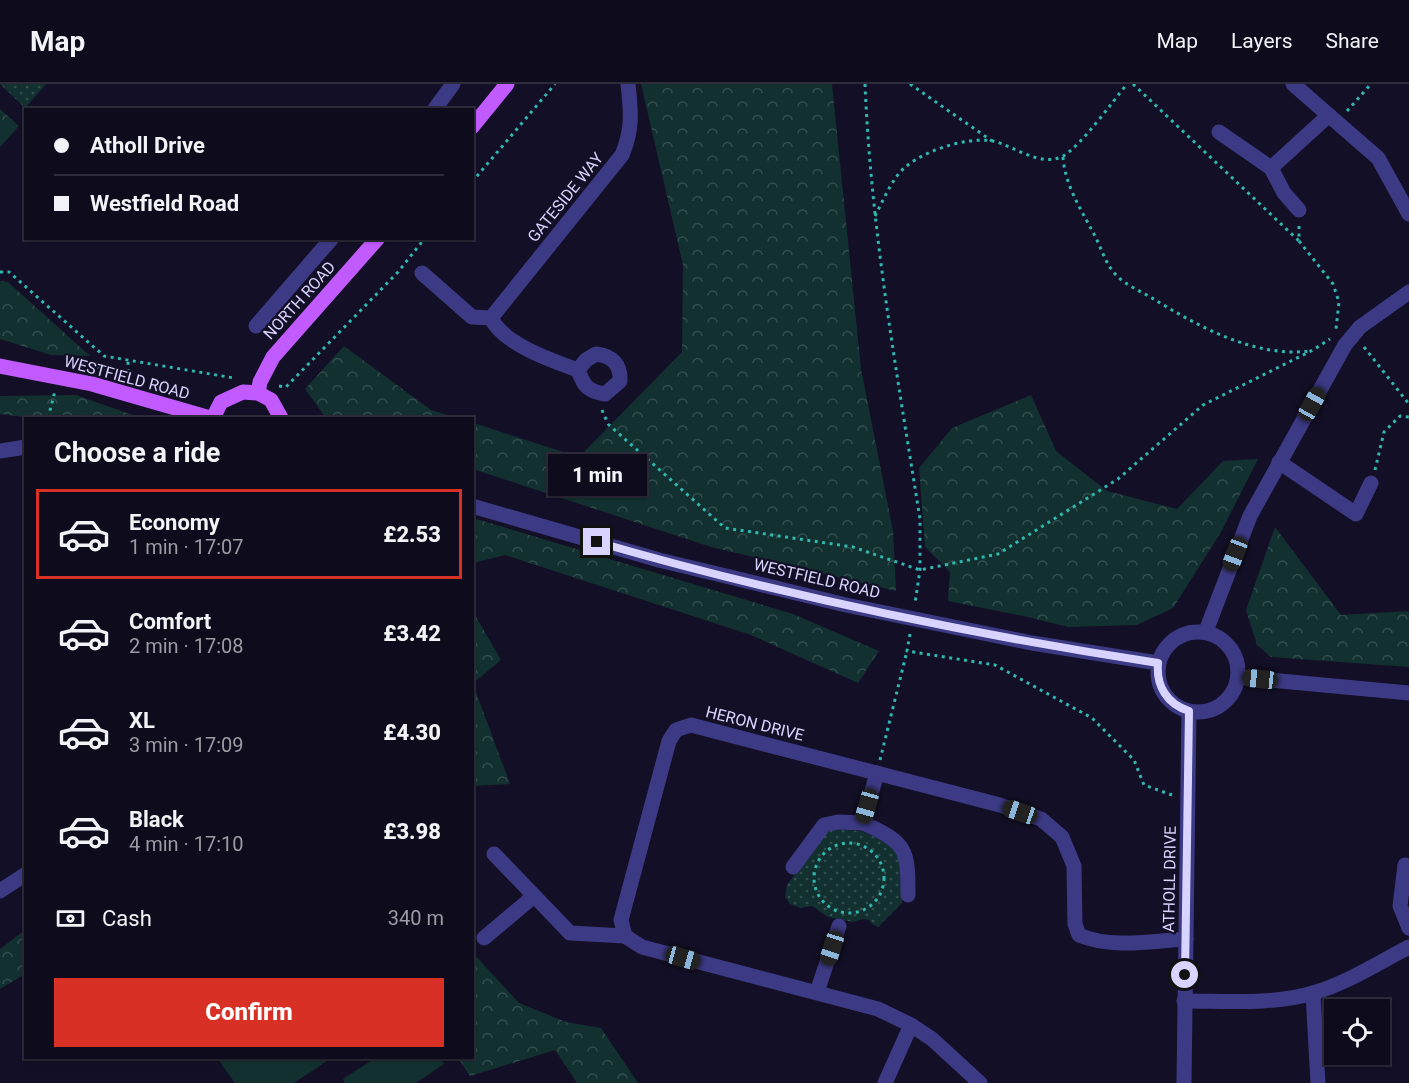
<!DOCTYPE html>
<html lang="en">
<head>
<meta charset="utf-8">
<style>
  :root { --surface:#0e0b1c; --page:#171425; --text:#f1f3f6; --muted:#9b9ba3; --line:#2e2b3b; --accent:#d93025 }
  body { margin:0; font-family:Roboto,sans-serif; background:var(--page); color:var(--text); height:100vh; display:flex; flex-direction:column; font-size:22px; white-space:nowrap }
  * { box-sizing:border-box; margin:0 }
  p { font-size:20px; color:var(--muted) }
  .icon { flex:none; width:33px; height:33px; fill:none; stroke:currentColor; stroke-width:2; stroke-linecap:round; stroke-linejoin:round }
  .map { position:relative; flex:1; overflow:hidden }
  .panel { position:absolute; left:24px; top:333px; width:450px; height:642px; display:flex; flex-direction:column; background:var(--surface); border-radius:0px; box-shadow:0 2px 4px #0004,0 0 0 2px var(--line) }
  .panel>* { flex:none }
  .hud { position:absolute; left:24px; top:24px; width:450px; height:132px; border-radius:0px; box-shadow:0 2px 4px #0004,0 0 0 2px var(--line); display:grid; align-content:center; height:132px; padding:0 30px; background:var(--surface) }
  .controls { position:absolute; left:1324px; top:915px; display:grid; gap:12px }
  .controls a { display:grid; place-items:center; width:66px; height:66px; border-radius:0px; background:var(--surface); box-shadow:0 2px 4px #0004,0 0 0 2px var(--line); font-size:30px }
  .end { position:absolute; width:27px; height:27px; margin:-14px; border:8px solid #d9d4ff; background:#111; box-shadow:0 0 0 3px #111 }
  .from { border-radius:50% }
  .bubble { position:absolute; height:42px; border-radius:0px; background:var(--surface); box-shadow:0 2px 4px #0004,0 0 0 2px var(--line); font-size:20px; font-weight:800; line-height:42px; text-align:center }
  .car { position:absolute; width:18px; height:36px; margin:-18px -9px; border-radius:8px; box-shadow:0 0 4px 2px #0007; background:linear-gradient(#222 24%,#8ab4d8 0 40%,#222 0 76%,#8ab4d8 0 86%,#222 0) }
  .hud b { display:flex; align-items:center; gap:21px; height:57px; font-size:22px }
  .hud b+b { border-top:2px solid var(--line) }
  .hud i { width:15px; height:15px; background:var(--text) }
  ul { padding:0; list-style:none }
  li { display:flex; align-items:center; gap:18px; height:90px; margin:0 12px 9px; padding:0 18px; border:3px solid transparent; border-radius:0px }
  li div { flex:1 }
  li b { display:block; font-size:22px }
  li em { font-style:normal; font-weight:800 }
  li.selected { border-color:var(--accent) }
  li>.icon { width:54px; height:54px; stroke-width:1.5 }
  h2 { padding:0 30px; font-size:27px; line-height:72px }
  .pay { display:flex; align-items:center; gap:15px; height:66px; padding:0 30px; font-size:22px }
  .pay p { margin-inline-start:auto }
  .action { display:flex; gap:12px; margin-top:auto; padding:12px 30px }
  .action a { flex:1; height:69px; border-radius:0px; background:var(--accent); color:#fff; font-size:24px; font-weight:800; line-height:69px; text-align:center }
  header { display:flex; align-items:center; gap:36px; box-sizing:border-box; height:84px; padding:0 30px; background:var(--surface); border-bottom:2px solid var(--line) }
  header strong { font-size:28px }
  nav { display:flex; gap:33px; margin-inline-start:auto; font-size:21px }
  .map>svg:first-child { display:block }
</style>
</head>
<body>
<header>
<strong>Map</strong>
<nav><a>Map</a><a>Layers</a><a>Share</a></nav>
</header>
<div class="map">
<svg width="1409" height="999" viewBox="0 0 1409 999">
  <defs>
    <pattern id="forest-crowns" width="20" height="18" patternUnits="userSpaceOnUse" patternTransform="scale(1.5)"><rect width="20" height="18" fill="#12302f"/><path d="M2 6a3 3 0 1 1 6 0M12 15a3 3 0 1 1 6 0" fill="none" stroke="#344d4e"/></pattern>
    <pattern id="park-dots" width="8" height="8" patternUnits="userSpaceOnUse" patternTransform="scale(1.5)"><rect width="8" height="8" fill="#12302f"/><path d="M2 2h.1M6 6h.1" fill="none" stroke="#344d4e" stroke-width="1.8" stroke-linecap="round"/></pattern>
  </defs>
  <rect width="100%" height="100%" fill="#130f26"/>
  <g fill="url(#forest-crowns)">
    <polygon points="641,0 832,0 861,285 893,447 896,507 711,463 473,385 473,339 579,373 682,268 683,181"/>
    <polygon points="0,25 19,42 0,63"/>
    <polygon points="0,197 8,198 90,272 51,271 0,255"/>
    <polygon points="344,262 431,326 457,334 326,334 305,305"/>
    <polygon points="76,311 141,334 32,334 0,330 0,312"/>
    <polygon points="1031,311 1056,367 1107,407 1177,425 1223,377 1258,375 1221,448 1173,524 1137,541 1068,543 1028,533 948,517 950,488 925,463 919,384 952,344"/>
    <polygon points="473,434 793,530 879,567 858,599 751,551 505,471 473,479"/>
    <polygon points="1275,443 1341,531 1409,527 1409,583 1271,573 1257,561 1246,526"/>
    <polygon points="472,526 501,576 473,599 472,599"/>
    <polygon points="473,599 473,600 510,700 473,702"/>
    <polygon points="25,846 25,890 0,905 0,865"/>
    <polygon points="473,869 519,919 566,938 601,944 638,999 577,999 555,966 470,992 458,974 472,974"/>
  </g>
  <g fill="url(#park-dots)">
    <polygon points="0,0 46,0 25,24"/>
    <polygon points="828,745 861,747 894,761 900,771 902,819 878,843 872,840 869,836 863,835 853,838 828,833 812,822 800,824 790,820 785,813 787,801"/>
  </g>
  <g fill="#12302f">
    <polygon points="217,974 329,974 330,975 294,999 235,999"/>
    <polygon points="375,974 440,974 444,980 416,999 345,999 343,995"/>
  </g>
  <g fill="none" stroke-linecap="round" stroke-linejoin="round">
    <g stroke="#2fb8b0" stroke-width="3" stroke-dasharray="3 4.5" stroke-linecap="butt">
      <path d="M865,0C871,146 897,290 920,435V486L915,519"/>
      <polyline points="910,0 992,57"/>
      <polyline points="1133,0 1299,157"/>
      <polyline points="1347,27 1371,0"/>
      <path d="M1063,73C1065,102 1082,127 1095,152C1102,166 1106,181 1117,192C1126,201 1140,207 1152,214C1196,241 1254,274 1309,267"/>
      <polyline points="472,98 555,0"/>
      <path d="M875,132C882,119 888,104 897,92C913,69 966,52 993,57C1014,62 1041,84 1063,72C1081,62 1113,17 1127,0"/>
      <polyline points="1299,142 1299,157 1333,200 1339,218 1336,245"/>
      <polyline points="0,188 9,188 104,272 234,294"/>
      <polyline points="1364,263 1409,320"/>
      <polyline points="97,283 128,287 128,276"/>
      <polyline points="279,302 286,303 398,188 425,154"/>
      <polyline points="602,326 608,340 725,444 853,463 920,486 998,470 1118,395 1203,321 1313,266 1330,255"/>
      <polyline points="48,334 55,307"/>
      <polyline points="1375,386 1384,348 1400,332 1409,333"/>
      <polyline points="910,550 907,567 995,581 1092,634 1134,676 1144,701 1172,711"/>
      <polyline points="880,676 907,567"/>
      <circle cx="849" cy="794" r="35"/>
    </g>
    <g stroke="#3d3a85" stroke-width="15">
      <polyline points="1293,0 1378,74 1409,130"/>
      <polyline points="434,26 453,0"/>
      <polyline points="1219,48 1271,84 1284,109 1299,126"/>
      <polyline points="1271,84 1329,31"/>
      <polyline points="422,189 472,233 491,234"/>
      <polyline points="256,242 332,154"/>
      <path d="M596,270C612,272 621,280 620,297L605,310C587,307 584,302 578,286L586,276Z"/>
      <path d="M578,286C553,277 503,260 491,234L622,71C633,45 631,28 628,0"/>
      <polyline points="0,367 26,363"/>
      <polyline points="1279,378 1356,430 1371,399"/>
      <polyline points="472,422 659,476 846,521 1032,559 1158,579"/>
      <polyline points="1206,547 1250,432 1345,261 1360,243 1409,208"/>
      <circle cx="1198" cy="588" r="40"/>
      <polyline points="1238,593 1409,609"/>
      <path d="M863,739C907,759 908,765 908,811"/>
      <polyline points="494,770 570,849 625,852"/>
      <polyline points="1405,781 1400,822 1409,844"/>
      <polyline points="793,783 824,741 838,738 863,739 877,689"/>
      <polyline points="0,807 26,790"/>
      <polyline points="484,854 534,812"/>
      <polyline points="817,908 839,842"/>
      <polyline points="1313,909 1318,999"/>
      <path d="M1184,917C1226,917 1273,921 1313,909C1347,899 1378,879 1409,863"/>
      <polyline points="885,999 911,941"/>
      <path d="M980,999L932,955L911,941L878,925L642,863L625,852L621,836L669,657L676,646L691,641L1000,721L1041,735L1062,753L1074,782L1075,840L1079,851C1111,865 1152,857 1186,855"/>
      <polyline points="1184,999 1189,627"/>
    </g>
    <g stroke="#c25bff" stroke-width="15">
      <polyline points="472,43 507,0"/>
      <polyline points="0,282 92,300 210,334"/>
      <polyline points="258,309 260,298 273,273 378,154"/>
      <polyline points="213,334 221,318 243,308 258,309 271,316 281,334"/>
    </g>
  </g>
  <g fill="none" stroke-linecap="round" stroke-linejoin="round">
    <path stroke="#d9d4ff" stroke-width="8" d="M597,458C780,511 969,550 1158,579C1156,602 1167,620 1189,627L1185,891"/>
  </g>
  <g text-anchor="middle" stroke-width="4.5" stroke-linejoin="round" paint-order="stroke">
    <g font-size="16" fill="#d9d4ff" stroke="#130f26">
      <text transform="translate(565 113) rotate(-51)" y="6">GATESIDE WAY</text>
      <text transform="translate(299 216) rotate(-48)" y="6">NORTH ROAD</text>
      <text transform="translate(127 293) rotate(15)" y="6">WESTFIELD ROAD</text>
      <text transform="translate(817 494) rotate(13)" y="6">WESTFIELD ROAD</text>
      <text transform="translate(755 639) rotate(14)" y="6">HERON DRIVE</text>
      <text transform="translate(1169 795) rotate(-89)" y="6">ATHOLL DRIVE</text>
    </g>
  </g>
</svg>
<div class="controls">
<a><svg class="icon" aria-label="locate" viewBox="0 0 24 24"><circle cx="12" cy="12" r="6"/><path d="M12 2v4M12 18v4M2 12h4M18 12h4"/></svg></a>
</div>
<i class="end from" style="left:1185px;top:891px"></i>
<i class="end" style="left:597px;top:458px"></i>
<div class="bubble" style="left:548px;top:370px;width:99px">1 min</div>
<i class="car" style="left:1312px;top:320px;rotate:29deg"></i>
<i class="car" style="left:1235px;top:470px;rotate:201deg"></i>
<i class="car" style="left:1260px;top:595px;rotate:276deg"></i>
<i class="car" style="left:867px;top:722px;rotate:196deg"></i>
<i class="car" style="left:1020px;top:728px;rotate:289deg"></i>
<i class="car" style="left:832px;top:864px;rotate:198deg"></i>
<i class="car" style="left:683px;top:874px;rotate:106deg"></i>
<div class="hud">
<b><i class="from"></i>Atholl Drive</b>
<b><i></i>Westfield Road</b>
</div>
<section class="panel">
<h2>Choose a ride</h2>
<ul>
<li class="selected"><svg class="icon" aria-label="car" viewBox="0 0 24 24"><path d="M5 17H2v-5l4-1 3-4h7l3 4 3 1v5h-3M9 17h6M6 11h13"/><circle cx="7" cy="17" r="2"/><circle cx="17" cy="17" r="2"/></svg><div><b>Economy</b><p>1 min · 17:07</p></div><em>£2.53</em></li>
<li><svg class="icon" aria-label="car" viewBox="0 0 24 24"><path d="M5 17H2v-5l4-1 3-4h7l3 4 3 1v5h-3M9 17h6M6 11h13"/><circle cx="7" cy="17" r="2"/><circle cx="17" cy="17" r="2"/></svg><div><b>Comfort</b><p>2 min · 17:08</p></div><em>£3.42</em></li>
<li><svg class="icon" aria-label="car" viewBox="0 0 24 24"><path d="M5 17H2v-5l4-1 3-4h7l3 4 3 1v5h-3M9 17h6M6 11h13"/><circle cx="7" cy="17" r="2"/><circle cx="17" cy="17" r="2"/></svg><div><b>XL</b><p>3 min · 17:09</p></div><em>£4.30</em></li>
<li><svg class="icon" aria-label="car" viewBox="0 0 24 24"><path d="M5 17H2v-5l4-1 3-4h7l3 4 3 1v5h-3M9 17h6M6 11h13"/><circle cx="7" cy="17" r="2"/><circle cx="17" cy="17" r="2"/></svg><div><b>Black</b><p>4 min · 17:10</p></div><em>£3.98</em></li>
</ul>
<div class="pay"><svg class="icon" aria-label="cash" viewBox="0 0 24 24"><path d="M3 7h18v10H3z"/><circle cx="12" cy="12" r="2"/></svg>Cash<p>340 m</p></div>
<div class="action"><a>Confirm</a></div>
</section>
</div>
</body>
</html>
